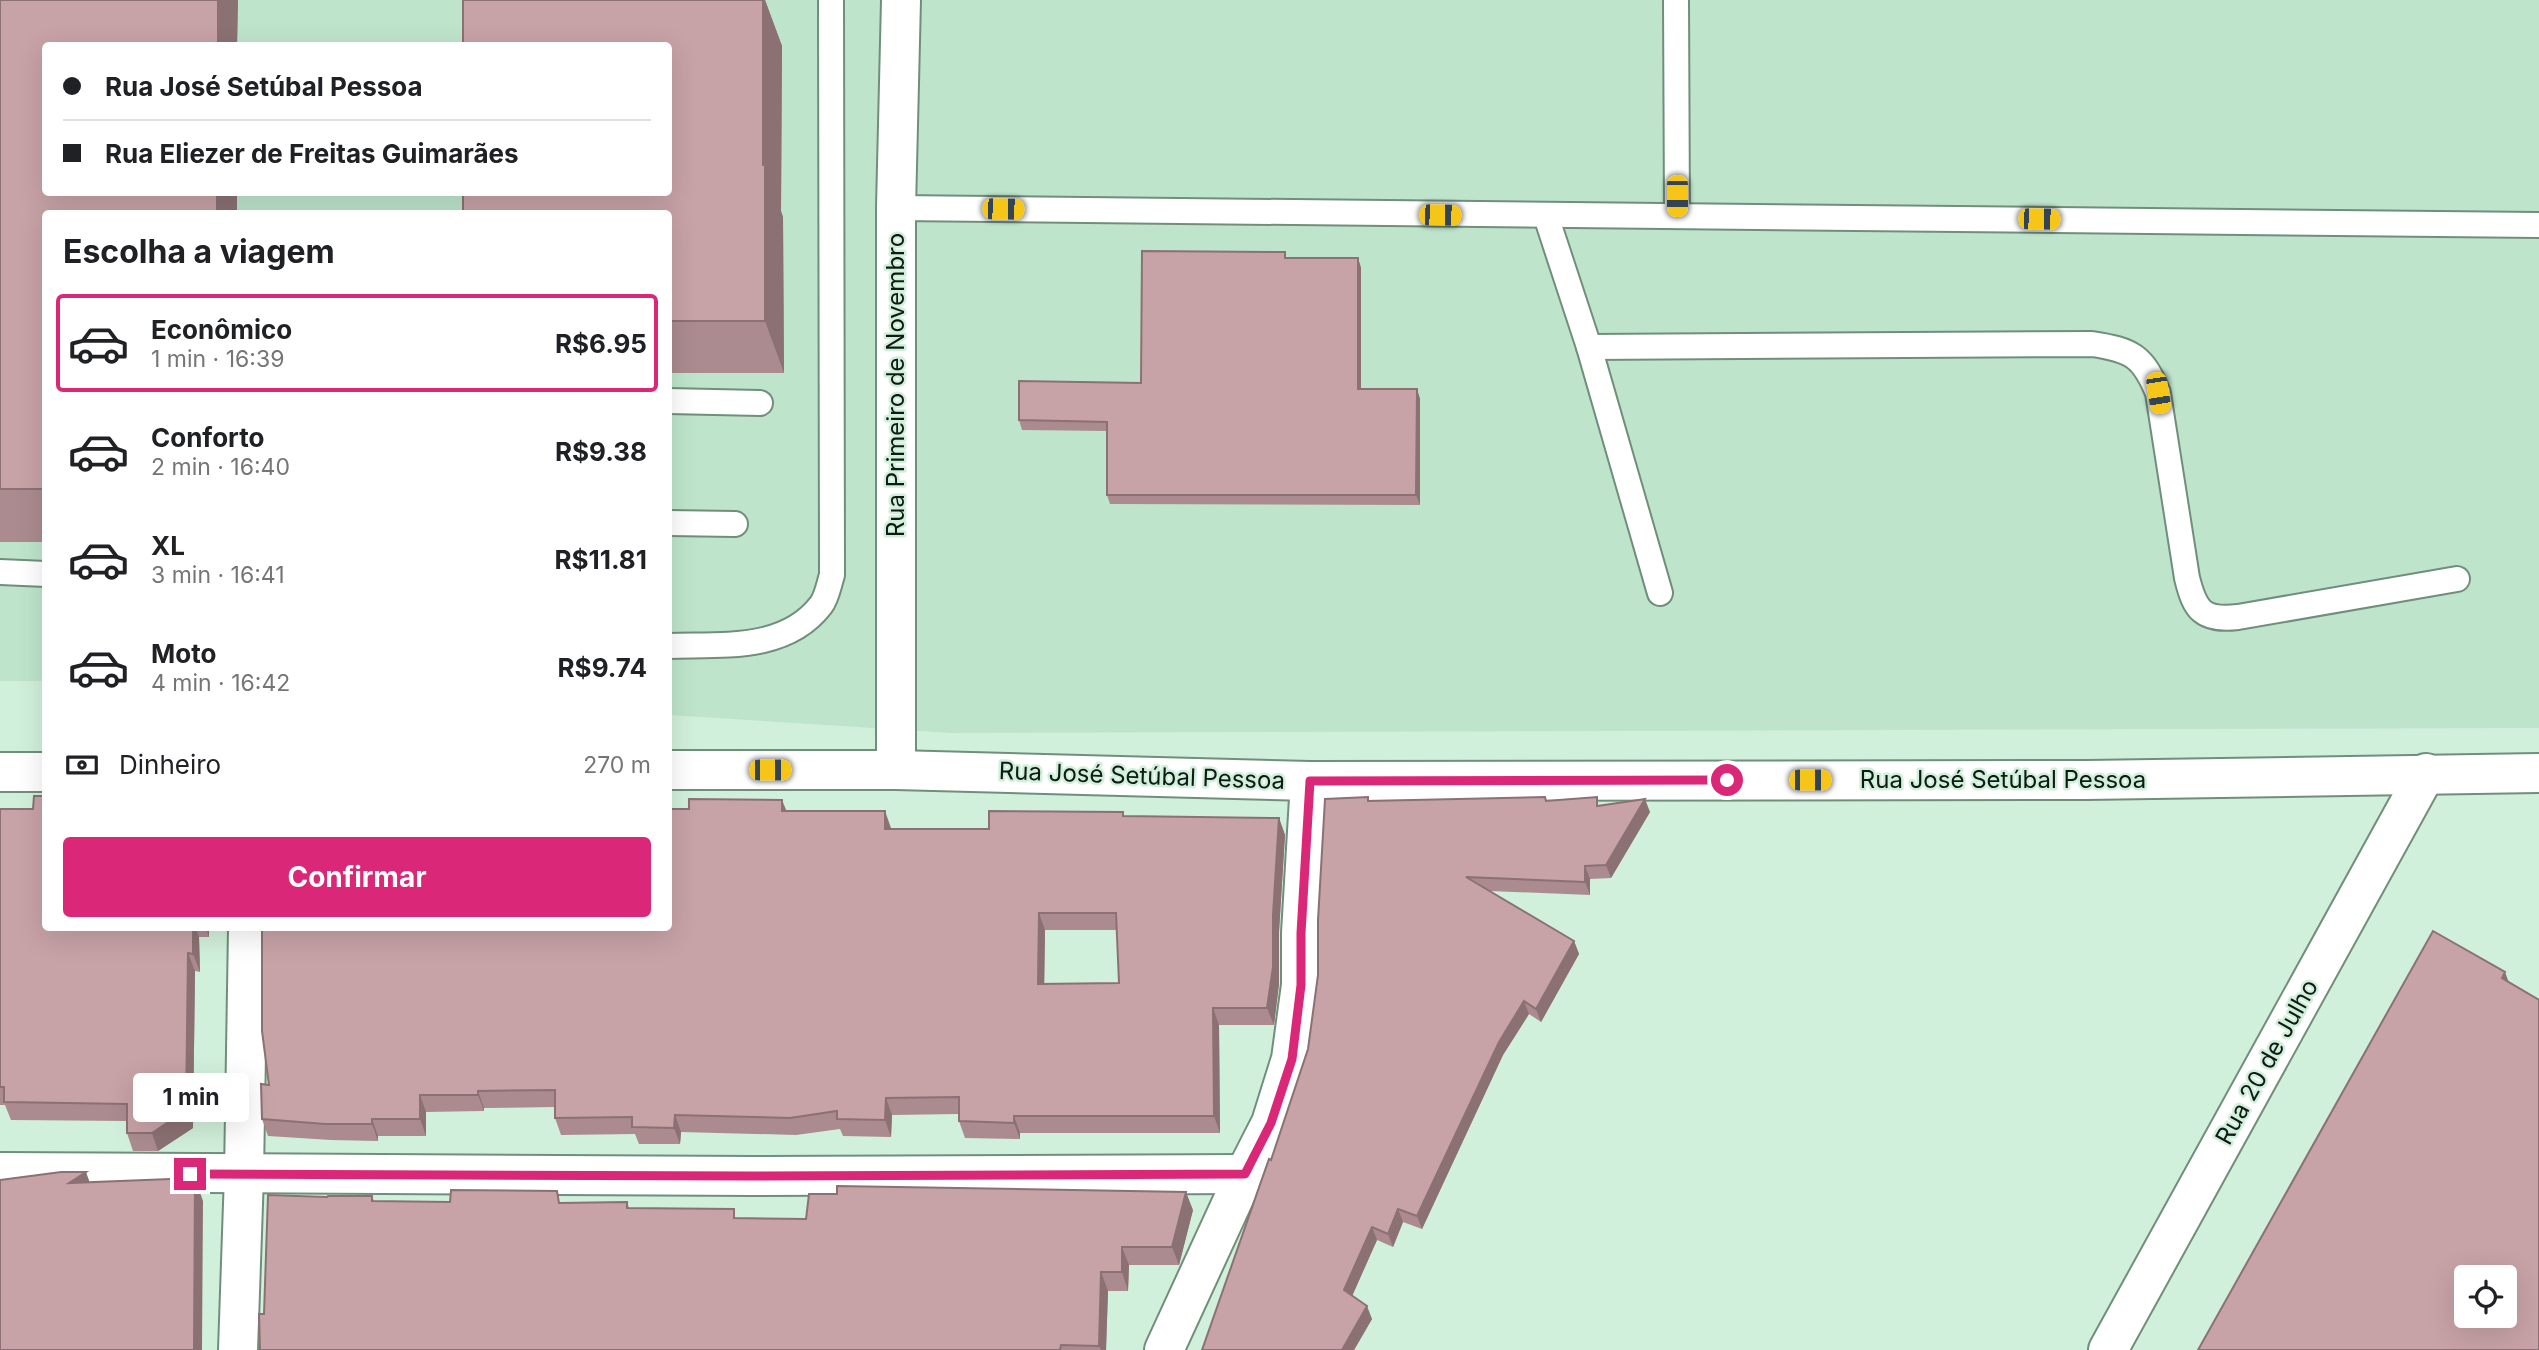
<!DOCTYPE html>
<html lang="pt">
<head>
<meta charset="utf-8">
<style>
  :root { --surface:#fff; --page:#f2f2f2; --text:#202124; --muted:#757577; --line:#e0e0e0; --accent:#db2777 }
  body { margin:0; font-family:Inter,sans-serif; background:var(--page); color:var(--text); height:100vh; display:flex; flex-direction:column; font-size:26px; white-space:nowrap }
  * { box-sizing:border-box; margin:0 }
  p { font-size:23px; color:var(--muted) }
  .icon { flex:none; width:38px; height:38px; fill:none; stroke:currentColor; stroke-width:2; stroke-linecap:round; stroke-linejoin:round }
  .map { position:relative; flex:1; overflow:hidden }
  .panel { position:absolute; left:42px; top:210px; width:630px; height:721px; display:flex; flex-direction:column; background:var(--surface); border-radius:7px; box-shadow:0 7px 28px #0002 }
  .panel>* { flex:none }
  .banner { position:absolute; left:42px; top:42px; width:630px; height:154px; border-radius:7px; box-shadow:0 7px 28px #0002; display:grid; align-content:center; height:154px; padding:0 21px; background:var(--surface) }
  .controls { position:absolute; left:2454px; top:1265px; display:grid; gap:14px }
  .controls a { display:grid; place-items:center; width:63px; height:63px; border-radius:7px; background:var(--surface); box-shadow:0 7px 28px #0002; font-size:35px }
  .end { position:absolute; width:32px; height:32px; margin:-16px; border:9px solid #db2777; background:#fff; box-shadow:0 0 0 4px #fff }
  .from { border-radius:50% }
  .bubble { position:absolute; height:49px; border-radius:7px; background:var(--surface); box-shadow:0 7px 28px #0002; font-size:23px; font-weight:700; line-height:49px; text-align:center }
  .car { position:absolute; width:21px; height:42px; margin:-21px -10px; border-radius:9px; box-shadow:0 0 5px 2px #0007; background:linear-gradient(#f5c518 24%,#345 0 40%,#f5c518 0 76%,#345 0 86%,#f5c518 0) }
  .banner b { display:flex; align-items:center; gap:24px; height:66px; font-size:26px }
  .banner b+b { border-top:2px solid var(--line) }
  .banner i { width:18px; height:18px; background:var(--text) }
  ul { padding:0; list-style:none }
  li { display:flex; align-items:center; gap:21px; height:98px; margin:0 14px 10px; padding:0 7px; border:4px solid transparent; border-radius:7px }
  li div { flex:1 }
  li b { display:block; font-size:26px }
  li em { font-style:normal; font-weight:700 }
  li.active { border-color:var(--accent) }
  li>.icon { width:63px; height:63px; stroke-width:1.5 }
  h2 { padding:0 21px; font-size:32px; line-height:84px }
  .pay { display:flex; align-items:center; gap:18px; height:77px; padding:0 21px; font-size:26px }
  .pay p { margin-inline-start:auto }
  .button { display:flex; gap:14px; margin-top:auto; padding:14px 21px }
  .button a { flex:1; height:80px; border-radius:7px; background:var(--accent); color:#fff; font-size:28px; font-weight:700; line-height:80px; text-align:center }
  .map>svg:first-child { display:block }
</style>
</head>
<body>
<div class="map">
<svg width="2539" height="1350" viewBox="0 0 2539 1350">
  <rect width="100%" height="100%" fill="#d1f0db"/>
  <path fill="#bee5cc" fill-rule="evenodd" d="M0,0H2539V728L950,733L669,715L668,214H46L45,681H0ZM46,46H668V192H46Z"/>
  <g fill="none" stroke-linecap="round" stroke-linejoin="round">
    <g stroke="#718e7b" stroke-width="28">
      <g id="lane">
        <polyline points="1676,0 1677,214"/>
        <polyline points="896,208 2539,225"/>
        <polyline points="1546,216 1589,347 1660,593"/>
        <path d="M1589,347L2092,344C2132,350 2143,356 2158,393L2187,578C2195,610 2202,621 2238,617L2457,579"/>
        <polyline points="668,401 760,403"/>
        <polyline points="668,523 735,524"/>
        <polyline points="0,572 46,574"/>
        <path d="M668,646C721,644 785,652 821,605C827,597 829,584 832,575L831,0"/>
      </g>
    </g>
    <g stroke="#718e7b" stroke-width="42">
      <g id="street">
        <polyline points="668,770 896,770 1310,781 2087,780 2539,773"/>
        <polyline points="896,770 896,208 901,0"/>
        <polyline points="0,772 46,772"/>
        <polyline points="0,1172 753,1176 1245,1174"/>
        <polyline points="238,1350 244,1175 248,928"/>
        <polyline points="1164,1350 1245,1174 1271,1123 1291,1059 1301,985 1301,933 1310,781"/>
        <polyline points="2108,1350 2426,773"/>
      </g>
    </g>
    <use href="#lane" stroke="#fff" stroke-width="24"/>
    <use href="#street" stroke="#fff" stroke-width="38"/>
  </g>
  <g fill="#ab8b8f" fill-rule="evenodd">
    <polygon points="0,0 238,0 237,46 46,46 46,542 0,542"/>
    <polygon points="463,0 765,0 782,46 781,211 783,217 784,373 668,373 668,214"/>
    <polygon points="1287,258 1358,258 1361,268 1361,389 1417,389 1420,399 1420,505 1110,504 1107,495 1107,431 1022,430 1019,420 1141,383"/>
    <polygon points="1547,800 1650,812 1611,878 1590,879 1590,895 1490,891 1574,941 1579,954 1541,1022 1529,1014 1503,1055 1422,1229 1403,1222 1393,1247 1377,1240 1352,1296 1372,1319 1354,1350 1271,1160 1308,1049 1370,801"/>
    <polygon points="0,809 46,928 209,928 209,937 199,937 200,972 195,971 193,1128 158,1151 133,1151 127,1133 127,1121 11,1120 5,1105 0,1105"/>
    <path d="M786,811L891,829H989L1125,816L1279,818L1285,835L1279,932V984L1274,1025H1219L1220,1133H1020V1139L965,1138L959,1121V1114L892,1115L891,1137L843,1136L840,1129L796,1135L681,1132L680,1144H639L635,1134L561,1135L555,1118V1107L484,1108V1111L426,1112V1136H378V1141L331,1140L268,1136L262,1119L269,1085ZM1045,930H1117L1119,983L1044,984Z"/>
    <polygon points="372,1196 374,1201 562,1203 627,1202 629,1208 737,1218 806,1219 1193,1210 1179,1265 1129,1265 1128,1291 1108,1291 1106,1350 260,1350 264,1314 327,1197"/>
  </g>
  <g fill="#8b7174">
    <polygon points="218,0 238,0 237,46 218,46"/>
    <polygon points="763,0 765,0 782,46 781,211 783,217 784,373 765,321 763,165"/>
    <rect x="217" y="192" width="20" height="22"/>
    <polygon points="1358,258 1361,268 1361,399 1358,389"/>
    <polygon points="1417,389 1420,399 1420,505 1416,495"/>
    <polygon points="1645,799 1650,812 1611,878 1606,865"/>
    <polygon points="782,800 789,817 782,811"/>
    <polygon points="885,811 891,828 891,845 885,829"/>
    <polygon points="1279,818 1285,835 1279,932 1279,984 1274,1025 1267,1008"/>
    <polygon points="1585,866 1590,879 1590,895 1585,882"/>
    <polygon points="1039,913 1045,930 1044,1001 1038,984"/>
    <polygon points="193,928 196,928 199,937 200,972 193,954"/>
    <polygon points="206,928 209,928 209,937"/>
    <polygon points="1574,941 1579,954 1541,1022 1536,1009"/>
    <polygon points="188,953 195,971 193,1128 158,1151 152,1133"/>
    <polygon points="2505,972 2515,999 2502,978"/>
    <polygon points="1524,1001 1529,1014 1503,1055 1422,1229 1417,1216 1499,1042"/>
    <polygon points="1213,1008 1219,1025 1220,1133 1214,1116"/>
    <polygon points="478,1091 484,1108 484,1111 478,1095"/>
    <polygon points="420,1095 426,1112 426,1136 420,1119"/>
    <polygon points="886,1098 892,1115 891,1137 885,1120"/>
    <polygon points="675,1115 681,1132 680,1144 674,1128"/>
    <polygon points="1014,1116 1020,1133 1020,1139 1014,1123"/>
    <polygon points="372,1119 378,1136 378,1141 372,1124"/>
    <polygon points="86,1172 94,1194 69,1183"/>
    <polygon points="195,1178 203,1201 202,1350 194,1350"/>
    <polygon points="1186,1192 1193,1210 1179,1265 1172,1247"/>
    <polygon points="1398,1209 1403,1222 1393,1247 1388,1234"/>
    <polygon points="1372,1227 1377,1240 1349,1303 1344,1290"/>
    <polygon points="1122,1247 1129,1265 1128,1291 1122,1272"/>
    <polygon points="1101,1272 1108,1291 1106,1350 1101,1350 1099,1346"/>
    <polygon points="1367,1306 1372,1319 1354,1350 1342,1350"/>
  </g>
  <g fill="#c7a2a6" stroke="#8b7174" stroke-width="2" fill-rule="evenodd">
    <polygon points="0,0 218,0 218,46 46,46 46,192 217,192 217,214 46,214 46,489 0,489"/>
    <polygon points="463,0 763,0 763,165 765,165 765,321 668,321 668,214 463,214 463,192 668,192 668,46 463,46"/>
    <polygon points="1142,251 1285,252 1285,258 1358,258 1358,389 1417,389 1416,495 1107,495 1107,422 1019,420 1019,381 1141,383"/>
    <polygon points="34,796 46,796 46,928 193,928 193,954 188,953 186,1110 152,1133 127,1133 127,1104 4,1102 4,1087 0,1087 0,809 33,809"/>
    <polygon points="1368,797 1368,801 1545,797 1546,801 1597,797 1597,806 1645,799 1606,865 1585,866 1585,882 1466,877 1574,941 1536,1009 1524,1001 1499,1042 1417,1216 1398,1209 1388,1234 1372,1227 1344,1290 1367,1306 1342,1350 1202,1350 1269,1159 1271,1160 1308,1049 1318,975 1318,920 1325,799"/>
    <path d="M689,799L782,800V811H885V829H989V811L1123,812V816L1279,818L1273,915V967L1267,1008H1213L1214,1116H1014V1123L959,1121V1097L886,1098L885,1120L837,1119V1111L790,1118L675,1115L674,1128L632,1127V1117L555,1118V1090L478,1091V1095H420V1119H372V1124H325L262,1119L261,1084L269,1085L262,1031V928H668V809H689ZM1039,913H1116L1119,983L1038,984Z"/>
    <path d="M2433,931L2505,972L2502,978L2539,1000V1350H2198ZM2466,1278H2504V1316H2466Z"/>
    <polygon points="61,1172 86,1172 69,1183 195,1178 194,1350 0,1350 0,1180"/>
    <polygon points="837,1186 1186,1192 1172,1247 1122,1247 1122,1272 1101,1272 1099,1346 1061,1345 1060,1350 260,1350 259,1314 264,1314 268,1195 327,1197 328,1196 372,1196 372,1201 450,1202 451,1190 557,1191 559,1203 627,1202 627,1208 734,1209 734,1218 806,1219 809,1194 837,1194"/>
  </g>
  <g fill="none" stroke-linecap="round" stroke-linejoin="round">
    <polyline stroke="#db2777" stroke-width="9" points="190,1174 753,1176 1245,1174 1271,1123 1292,1059 1301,985 1301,933 1310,781 1727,780"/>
  </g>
  <g text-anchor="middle" stroke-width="5" stroke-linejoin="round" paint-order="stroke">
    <g font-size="24" fill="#0f1a13" stroke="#d1f0db">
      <text transform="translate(896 385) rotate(-90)" y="8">Rua Primeiro de Novembro</text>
      <text transform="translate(1142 776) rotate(2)" y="8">Rua José Setúbal Pessoa</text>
      <text x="2003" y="788">Rua José Setúbal Pessoa</text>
      <text transform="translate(2267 1062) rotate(-61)" y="8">Rua 20 de Julho</text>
    </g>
  </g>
</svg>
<div class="controls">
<a><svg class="icon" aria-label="locate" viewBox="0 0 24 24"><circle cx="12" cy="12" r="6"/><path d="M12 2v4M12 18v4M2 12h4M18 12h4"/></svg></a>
</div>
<i class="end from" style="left:1727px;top:780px"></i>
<i class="end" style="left:190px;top:1174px"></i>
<div class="bubble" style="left:133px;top:1073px;width:116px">1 min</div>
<i class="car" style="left:1677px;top:196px;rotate:180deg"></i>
<i class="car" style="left:1003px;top:209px;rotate:91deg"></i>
<i class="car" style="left:1440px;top:215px;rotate:91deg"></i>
<i class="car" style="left:2039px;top:219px;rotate:91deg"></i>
<i class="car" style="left:2158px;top:393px;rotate:171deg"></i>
<i class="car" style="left:770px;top:770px;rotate:90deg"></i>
<i class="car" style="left:1810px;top:780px;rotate:90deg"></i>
<div class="banner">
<b><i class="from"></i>Rua José Setúbal Pessoa</b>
<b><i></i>Rua Eliezer de Freitas Guimarães</b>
</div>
<section class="panel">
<h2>Escolha a viagem</h2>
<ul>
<li class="active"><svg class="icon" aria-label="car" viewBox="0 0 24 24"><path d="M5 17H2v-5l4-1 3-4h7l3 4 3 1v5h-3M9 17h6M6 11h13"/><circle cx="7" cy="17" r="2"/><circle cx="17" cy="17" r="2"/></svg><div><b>Econômico</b><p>1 min · 16:39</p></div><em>R$6.95</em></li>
<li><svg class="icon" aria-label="car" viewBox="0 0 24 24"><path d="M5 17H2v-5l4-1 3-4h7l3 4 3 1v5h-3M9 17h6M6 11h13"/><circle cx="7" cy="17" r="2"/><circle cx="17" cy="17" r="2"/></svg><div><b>Conforto</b><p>2 min · 16:40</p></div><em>R$9.38</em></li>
<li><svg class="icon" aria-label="car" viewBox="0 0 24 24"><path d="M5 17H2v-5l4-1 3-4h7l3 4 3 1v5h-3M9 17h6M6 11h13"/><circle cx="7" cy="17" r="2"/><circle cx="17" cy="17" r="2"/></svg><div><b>XL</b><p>3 min · 16:41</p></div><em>R$11.81</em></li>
<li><svg class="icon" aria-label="car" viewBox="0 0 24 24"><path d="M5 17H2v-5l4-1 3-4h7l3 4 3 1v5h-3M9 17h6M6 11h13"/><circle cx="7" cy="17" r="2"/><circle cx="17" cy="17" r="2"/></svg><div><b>Moto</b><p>4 min · 16:42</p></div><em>R$9.74</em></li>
</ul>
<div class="pay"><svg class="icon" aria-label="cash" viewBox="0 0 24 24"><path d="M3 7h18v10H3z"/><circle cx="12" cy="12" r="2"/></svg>Dinheiro<p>270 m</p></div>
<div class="button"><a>Confirmar</a></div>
</section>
</div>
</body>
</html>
